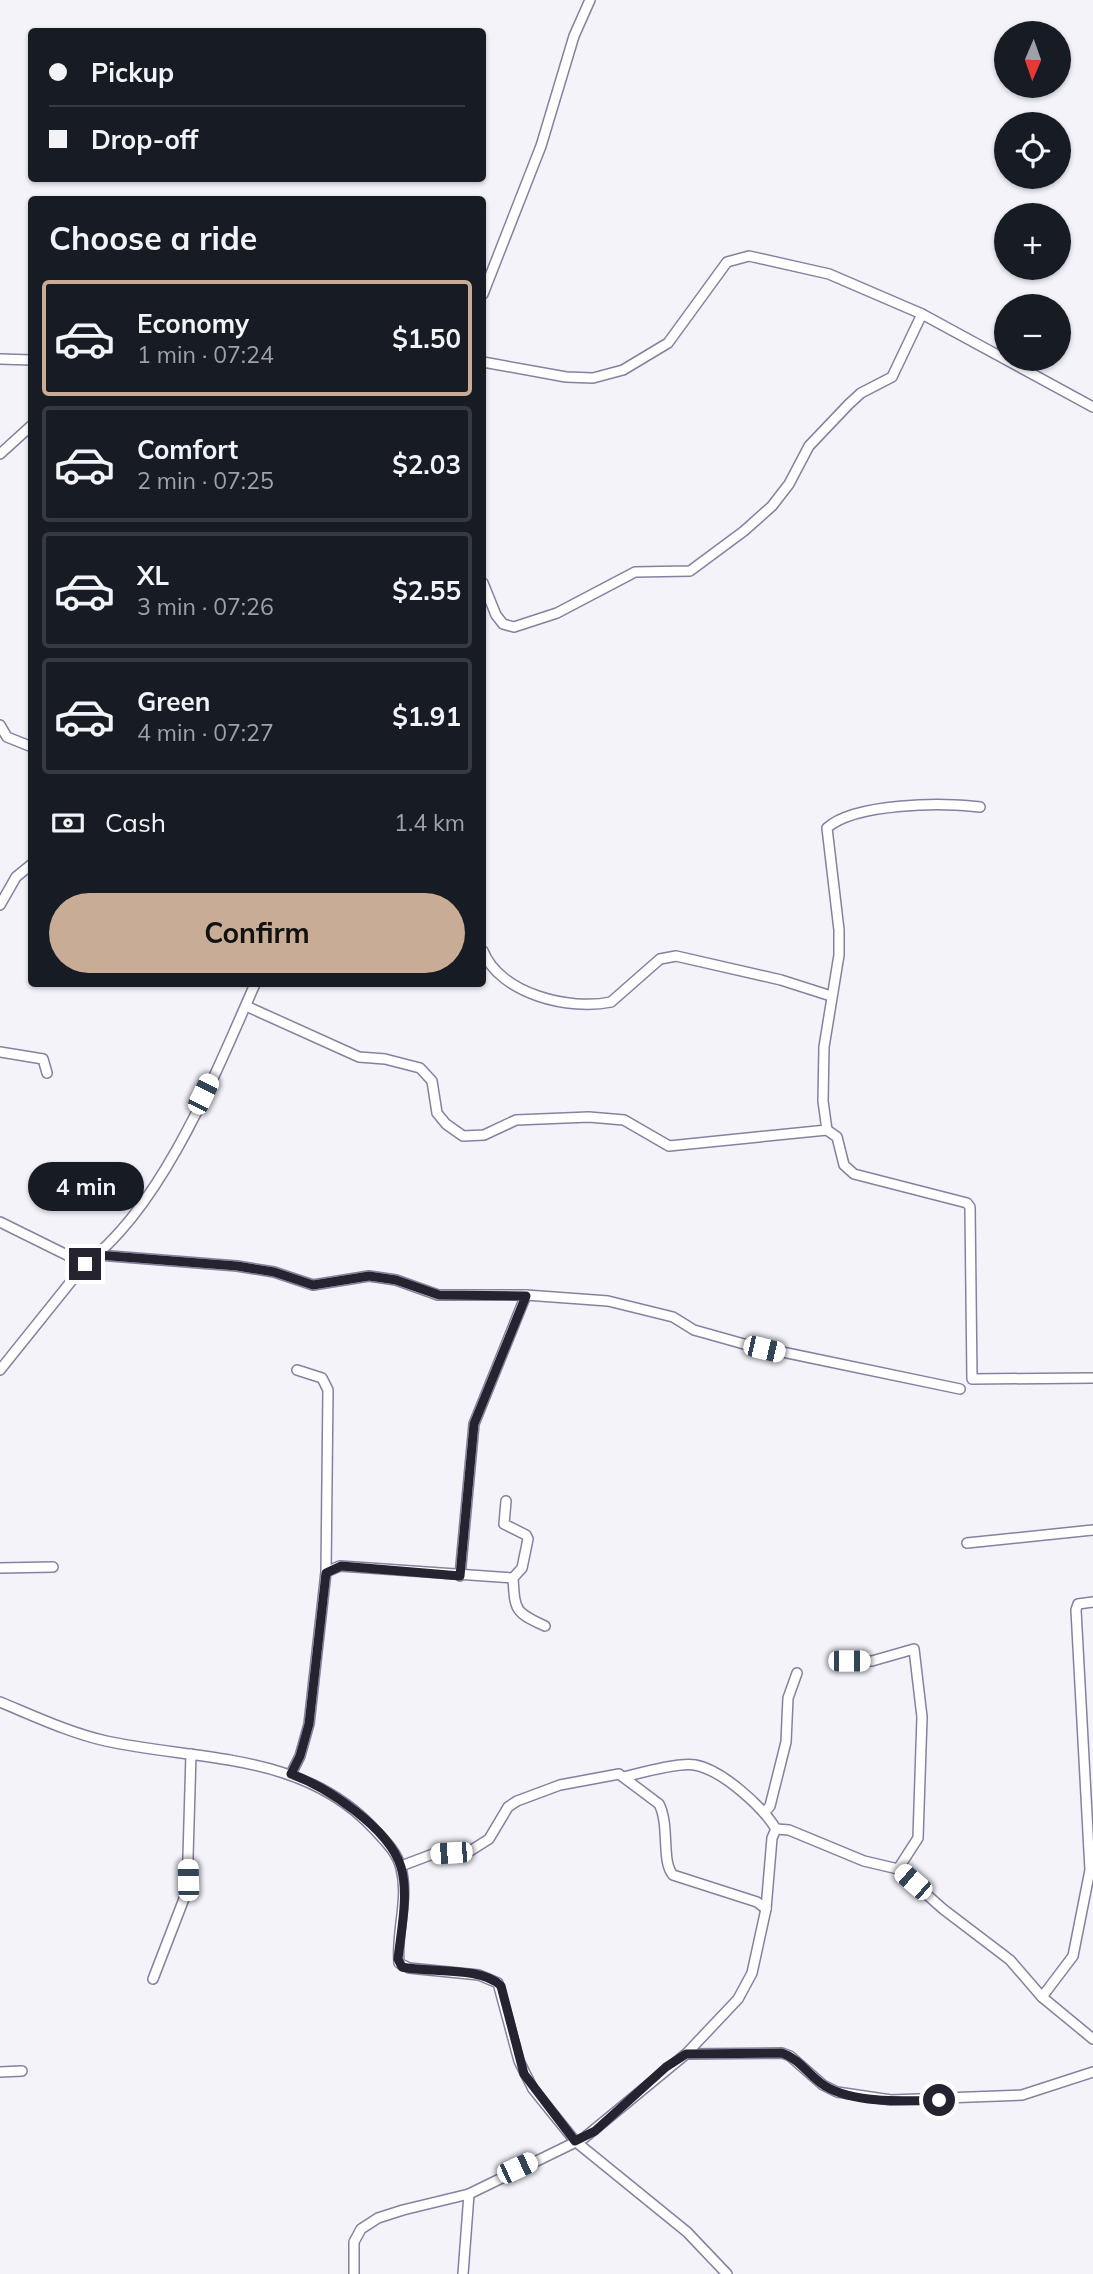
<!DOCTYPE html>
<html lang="en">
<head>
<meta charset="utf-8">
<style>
  :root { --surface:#171b24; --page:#242831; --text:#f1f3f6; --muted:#9ea1a6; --line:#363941; --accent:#c8ac96 }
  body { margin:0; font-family:Mulish,sans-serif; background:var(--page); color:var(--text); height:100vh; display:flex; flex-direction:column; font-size:26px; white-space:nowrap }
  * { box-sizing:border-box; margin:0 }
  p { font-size:23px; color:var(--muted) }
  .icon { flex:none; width:38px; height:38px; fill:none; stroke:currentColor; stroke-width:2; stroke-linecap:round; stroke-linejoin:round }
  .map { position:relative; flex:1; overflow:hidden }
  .panel { position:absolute; left:28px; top:196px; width:458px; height:791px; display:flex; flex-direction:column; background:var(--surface); border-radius:7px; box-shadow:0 2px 5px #0004 }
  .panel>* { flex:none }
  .guide { position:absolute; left:28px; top:28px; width:458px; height:154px; border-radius:7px; box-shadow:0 2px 5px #0004; display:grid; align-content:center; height:154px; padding:0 21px; background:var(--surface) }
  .needle { width:46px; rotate:182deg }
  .buttons { position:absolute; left:994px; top:21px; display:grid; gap:14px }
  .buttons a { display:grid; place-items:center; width:77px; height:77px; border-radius:50%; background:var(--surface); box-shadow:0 2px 5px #0004; font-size:35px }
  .end { position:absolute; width:32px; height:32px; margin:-16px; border:9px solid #252330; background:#fff; box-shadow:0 0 0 4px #fff }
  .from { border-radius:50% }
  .bubble { position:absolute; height:49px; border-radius:24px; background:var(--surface); box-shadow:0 2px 5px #0004; font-size:23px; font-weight:700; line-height:49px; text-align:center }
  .car { position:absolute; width:21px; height:42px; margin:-21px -10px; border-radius:9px; box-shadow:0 0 5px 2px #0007; background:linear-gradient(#fff 24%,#345 0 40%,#fff 0 76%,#345 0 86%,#fff 0) }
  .guide b { display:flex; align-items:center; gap:24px; height:66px; font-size:26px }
  .guide b+b { border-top:2px solid var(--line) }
  .guide i { width:18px; height:18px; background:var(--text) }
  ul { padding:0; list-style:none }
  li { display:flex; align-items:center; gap:21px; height:116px; margin:0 14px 10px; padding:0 7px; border:4px solid var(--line); border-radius:7px }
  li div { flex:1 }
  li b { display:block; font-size:26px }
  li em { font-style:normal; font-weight:700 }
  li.current { border-color:var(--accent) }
  li>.icon { width:63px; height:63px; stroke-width:1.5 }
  h2 { padding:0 21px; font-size:32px; line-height:84px }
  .pay { display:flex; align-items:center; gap:18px; height:77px; padding:0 21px; font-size:26px }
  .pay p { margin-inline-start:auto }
  .cta { display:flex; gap:14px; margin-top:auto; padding:14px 21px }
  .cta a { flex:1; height:80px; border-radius:42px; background:var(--accent); color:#111; font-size:28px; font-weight:700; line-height:80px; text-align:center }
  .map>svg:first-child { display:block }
</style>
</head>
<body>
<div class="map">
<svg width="1093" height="2274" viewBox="0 0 1093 2274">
  <rect width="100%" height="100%" fill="#f4f3fa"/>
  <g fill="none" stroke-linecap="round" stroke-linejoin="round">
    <g stroke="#8581a1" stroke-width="12">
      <g id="minor">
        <polyline points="483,294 541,146 574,36 590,0"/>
        <polyline points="0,359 32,360"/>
        <polyline points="483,362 566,377 593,378 623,370 668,343 727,262 749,256 829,274 922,314 1093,407"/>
        <polyline points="0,454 32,425"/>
        <polyline points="483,583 496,615 503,624 514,627 557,613 635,572 690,571 744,531 772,506 789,484 809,446 849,404 861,393 892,377 922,314"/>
        <polyline points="0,725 7,737 32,747"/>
        <polyline points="0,905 16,877 32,864"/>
        <path d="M483,951C500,994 570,1011 611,1002L660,959L676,956L781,980L831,996"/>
        <polyline points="246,1006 359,1057 385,1059 420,1068 432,1081 437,1113 446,1124 463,1136 484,1135 516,1120 589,1117 624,1120 669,1146 827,1130 837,1137 844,1165 854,1174 967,1203 970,1207 972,1379 1093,1378"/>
        <polyline points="0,1052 43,1059 47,1073"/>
        <path d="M827,1130L823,1101L824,1047L839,955V930L827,828C854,803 945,802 980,807"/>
        <polyline points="0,1222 85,1264"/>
        <polyline points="98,1255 237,1266 274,1272 313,1285 369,1276 396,1280 438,1295 526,1295 608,1301 673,1317 694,1330 744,1344 960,1389"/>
        <path d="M0,1370L85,1264C162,1208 217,1070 255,984"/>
        <polyline points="297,1370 322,1378 328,1390 326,1572"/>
        <polyline points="967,1543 1093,1530"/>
        <polyline points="0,1568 53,1567"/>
        <polyline points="460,1576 474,1424 526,1295"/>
        <path d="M513,1578C515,1610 514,1612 545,1626"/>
        <polyline points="849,1661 872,1661 914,1649 922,1717 918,1838 898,1869"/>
        <path d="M0,1702C34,1716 70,1733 106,1741C199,1761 303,1752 374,1829C384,1840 397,1852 401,1868C409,1899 396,1932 399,1963L409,1968L479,1975L498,1983L519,2061L533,2089L575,2141L687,2232L727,2274"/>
        <polyline points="291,1774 300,1756 309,1724 326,1572 340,1566 513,1578 522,1568 528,1539 526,1535 504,1524 506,1501"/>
        <polyline points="765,1812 770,1806 786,1742 788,1698 797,1673"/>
        <polyline points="776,1829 789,1830 864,1861 898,1869 943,1909 1010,1960 1042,1997 1093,2039"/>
        <path d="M401,1866L433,1854L470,1851L489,1839L508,1807L517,1801L560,1785L619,1774L659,1804C670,1825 661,1862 673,1875L757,1902L766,1909"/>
        <polyline points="153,1979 187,1891 191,1754"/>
        <polyline points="1042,1997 1073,1956 1090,1870 1076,1610 1078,1604 1093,1602"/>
        <polyline points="686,2054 782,2053 790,2056 823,2085 837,2092 891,2100 1022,2095 1093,2072"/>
        <polyline points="0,2072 22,2071"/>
        <path d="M354,2274V2242L361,2229L378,2218L403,2210L469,2194L584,2138L686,2054L738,1999L752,1973L766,1909L772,1838L776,1829C762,1806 722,1770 695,1765C679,1762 640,1773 624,1777"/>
        <polyline points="463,2274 469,2194"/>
      </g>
    </g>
    <use href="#minor" stroke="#fff" stroke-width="9"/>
  </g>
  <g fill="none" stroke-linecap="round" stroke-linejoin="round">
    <path stroke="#252330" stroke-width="9" d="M85,1264L98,1255L237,1266L274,1272L313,1285L369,1276L396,1280L439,1295L526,1296L474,1424L460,1576L341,1566L326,1573L309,1724L300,1756L291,1774C327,1787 389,1828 401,1867C409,1895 401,1931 398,1959L402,1967C428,1973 482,1966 501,1986L524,2074L575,2141L595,2131L666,2067L686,2054L782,2053C800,2059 809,2076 825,2086C855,2104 905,2101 939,2100"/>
  </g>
</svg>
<div class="buttons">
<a><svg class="needle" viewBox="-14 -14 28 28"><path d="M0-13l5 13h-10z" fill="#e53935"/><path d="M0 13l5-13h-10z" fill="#9ea1a6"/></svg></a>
<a><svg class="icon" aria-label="locate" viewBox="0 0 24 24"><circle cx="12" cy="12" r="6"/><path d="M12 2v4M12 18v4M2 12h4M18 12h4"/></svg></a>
<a>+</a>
<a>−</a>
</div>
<i class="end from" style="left:939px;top:2100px"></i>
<i class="end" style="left:85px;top:1264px"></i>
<div class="bubble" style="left:28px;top:1162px;width:116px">4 min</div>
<i class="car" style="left:203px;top:1094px;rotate:26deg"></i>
<i class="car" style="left:764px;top:1349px;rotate:103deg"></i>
<i class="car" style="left:849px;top:1661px;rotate:90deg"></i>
<i class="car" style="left:451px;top:1853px;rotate:266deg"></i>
<i class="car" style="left:188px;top:1880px;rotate:359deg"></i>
<i class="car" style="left:913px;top:1882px;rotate:311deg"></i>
<i class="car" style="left:517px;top:2168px;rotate:65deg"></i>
<div class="guide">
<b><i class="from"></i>Pickup</b>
<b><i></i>Drop-off</b>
</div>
<section class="panel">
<h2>Choose a ride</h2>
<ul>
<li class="current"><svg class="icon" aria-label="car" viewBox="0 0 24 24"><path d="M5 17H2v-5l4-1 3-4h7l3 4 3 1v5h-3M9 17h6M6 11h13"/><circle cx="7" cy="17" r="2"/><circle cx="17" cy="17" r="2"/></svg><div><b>Economy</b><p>1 min · 07:24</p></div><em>$1.50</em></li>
<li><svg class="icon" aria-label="car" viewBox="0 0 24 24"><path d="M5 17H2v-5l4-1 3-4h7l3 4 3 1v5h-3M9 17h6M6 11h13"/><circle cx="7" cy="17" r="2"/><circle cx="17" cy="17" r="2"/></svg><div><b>Comfort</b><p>2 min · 07:25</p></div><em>$2.03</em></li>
<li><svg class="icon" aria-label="car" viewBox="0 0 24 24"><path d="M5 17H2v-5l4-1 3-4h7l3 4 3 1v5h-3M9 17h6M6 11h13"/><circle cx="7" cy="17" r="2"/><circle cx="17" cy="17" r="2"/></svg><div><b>XL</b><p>3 min · 07:26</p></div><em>$2.55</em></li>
<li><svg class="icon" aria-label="car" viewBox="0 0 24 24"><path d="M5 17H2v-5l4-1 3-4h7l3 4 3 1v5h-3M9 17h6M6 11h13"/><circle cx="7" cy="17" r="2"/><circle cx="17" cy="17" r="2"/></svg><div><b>Green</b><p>4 min · 07:27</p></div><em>$1.91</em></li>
</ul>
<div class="pay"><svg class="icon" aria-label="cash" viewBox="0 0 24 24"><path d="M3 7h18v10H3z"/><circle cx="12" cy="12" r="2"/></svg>Cash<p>1.4 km</p></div>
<div class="cta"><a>Confirm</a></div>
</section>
</div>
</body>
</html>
